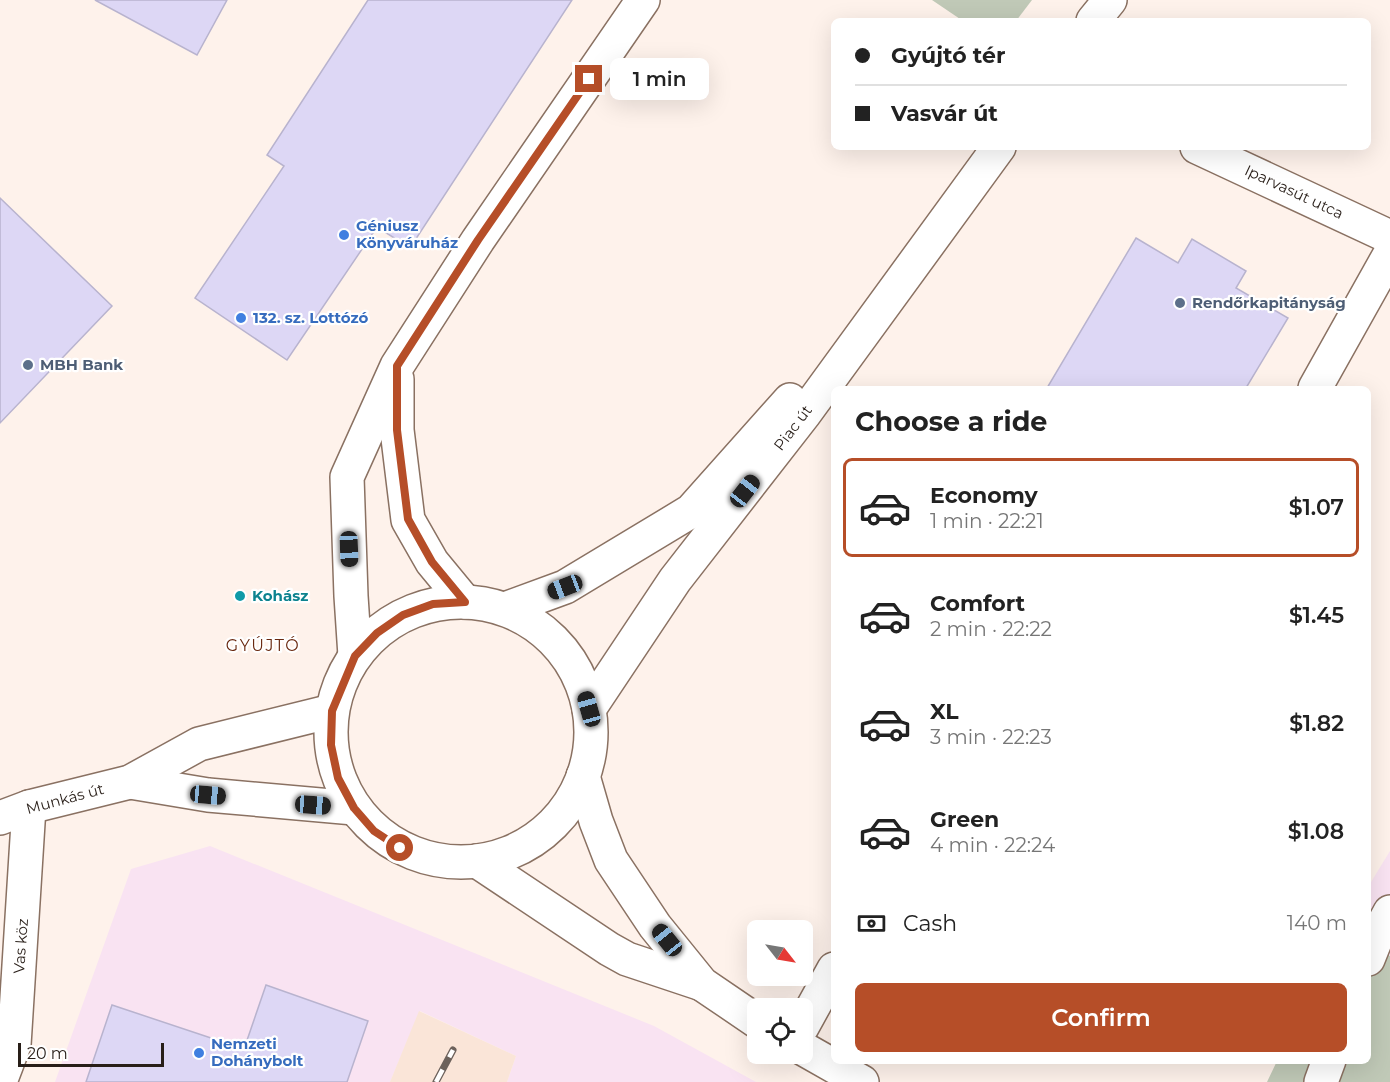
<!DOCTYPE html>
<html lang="en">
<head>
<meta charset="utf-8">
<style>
  :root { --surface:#fff; --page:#f2f2f2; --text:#222; --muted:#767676; --line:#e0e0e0; --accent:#b64e28 }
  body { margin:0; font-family:Montserrat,sans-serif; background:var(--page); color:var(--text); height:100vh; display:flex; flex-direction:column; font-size:22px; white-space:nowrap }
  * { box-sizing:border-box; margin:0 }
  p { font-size:20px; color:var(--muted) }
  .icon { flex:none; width:33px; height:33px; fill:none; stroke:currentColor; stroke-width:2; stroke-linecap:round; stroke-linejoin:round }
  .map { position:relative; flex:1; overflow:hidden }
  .drawer { position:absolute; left:831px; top:386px; width:540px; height:678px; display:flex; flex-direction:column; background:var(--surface); border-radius:9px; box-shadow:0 6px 24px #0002 }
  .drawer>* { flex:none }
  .top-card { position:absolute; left:831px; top:18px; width:540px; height:132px; border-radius:9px; box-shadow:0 6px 24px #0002; display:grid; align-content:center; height:132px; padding:0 24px; background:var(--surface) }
  .needle { width:39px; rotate:121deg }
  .buttons { position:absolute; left:747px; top:920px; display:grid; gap:12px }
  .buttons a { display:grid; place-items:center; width:66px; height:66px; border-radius:9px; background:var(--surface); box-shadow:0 6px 24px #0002; font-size:30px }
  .scale { position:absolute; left:18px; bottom:15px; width:146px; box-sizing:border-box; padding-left:6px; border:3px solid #281e18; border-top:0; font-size:16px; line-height:21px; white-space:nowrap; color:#281e18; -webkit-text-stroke:4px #fff; paint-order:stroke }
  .end { position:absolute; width:27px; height:27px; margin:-14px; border:8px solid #b64e28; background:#fff; box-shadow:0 0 0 3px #fff }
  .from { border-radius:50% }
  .bubble { position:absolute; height:42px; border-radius:9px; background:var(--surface); box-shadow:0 6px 24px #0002; font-size:20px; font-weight:600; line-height:42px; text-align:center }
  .car { position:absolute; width:18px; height:36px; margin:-18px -9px; border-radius:8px; box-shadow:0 0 4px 2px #0007; background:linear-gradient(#222 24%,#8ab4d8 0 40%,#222 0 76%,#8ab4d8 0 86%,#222 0) }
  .top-card b { display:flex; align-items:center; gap:21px; height:57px; font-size:22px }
  .top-card b+b { border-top:2px solid var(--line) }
  .top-card i { width:15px; height:15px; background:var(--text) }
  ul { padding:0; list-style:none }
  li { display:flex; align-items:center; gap:18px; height:99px; margin:0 12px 9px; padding:0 12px; border:3px solid transparent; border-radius:9px }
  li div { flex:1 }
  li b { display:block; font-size:22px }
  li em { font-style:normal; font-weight:600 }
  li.active { border-color:var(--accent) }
  li>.icon { width:54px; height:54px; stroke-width:1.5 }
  h2 { padding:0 24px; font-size:27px; line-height:72px }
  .pay { display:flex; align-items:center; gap:15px; height:66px; padding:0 24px; font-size:22px }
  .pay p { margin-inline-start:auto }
  .action { display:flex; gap:12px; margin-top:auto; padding:12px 24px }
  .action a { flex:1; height:69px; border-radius:9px; background:var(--accent); color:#fff; font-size:24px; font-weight:600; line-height:69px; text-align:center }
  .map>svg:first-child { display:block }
</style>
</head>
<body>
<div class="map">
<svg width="1390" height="1082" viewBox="0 0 1390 1082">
  <rect width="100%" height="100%" fill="#fef2eb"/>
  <g fill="#f9e3f2">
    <polygon points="210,846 654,1026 756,1082 507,1082 516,1056 420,1011 390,1082 55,1082 131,869"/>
    <polygon points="1390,851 1390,956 1368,942 1368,887"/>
  </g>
  <polygon fill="#fae5d8" points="419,1011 516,1056 507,1082 390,1082"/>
  <g fill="#c0c9b7">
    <polygon points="932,0 1032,0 1016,21 963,21"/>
    <polygon points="1368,942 1390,956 1390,1082 1267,1082 1277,1061 1368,1060"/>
  </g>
  <g fill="#ddd7f5" stroke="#b8b3ce" stroke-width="1.5">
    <polygon points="95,0 227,0 197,55"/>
    <polygon points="368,0 572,0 410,248 377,227 287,360 195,298 284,166 267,155"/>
    <polygon points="0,198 112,306 0,423"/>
    <polygon points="1136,238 1178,263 1192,239 1246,271 1236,288 1288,318 1246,388 1047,388"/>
    <polygon points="266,985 368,1021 347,1082 86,1082 112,1005 244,1049"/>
  </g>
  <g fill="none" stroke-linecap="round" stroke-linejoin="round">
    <g stroke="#8a7162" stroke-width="36">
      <g id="minor">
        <polyline points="1093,21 1110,0"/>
        <polyline points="1197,147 1390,237"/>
        <polyline points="397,379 397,430 408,520 432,562 465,602"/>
        <polyline points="1315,388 1390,254"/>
        <polyline points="505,609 565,587 691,511 790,400"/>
        <polyline points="355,656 351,596 347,477 397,366 478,240 643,0"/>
        <polyline points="589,709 675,580 805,413 999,147"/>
        <polyline points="1368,959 1378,934 1390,912"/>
        <polyline points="802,1027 834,969"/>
        <polyline points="0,1082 14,1045 29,807"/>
        <polyline points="1321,1082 1329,1060"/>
      </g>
    </g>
    <g stroke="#8a7162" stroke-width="36">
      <g id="major">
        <circle cx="461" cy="732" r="130"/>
        <polyline points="583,776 596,821 611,860 655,926 702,984 758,1022"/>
        <polyline points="130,782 208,795 354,808"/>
        <polyline points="0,818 29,807 130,782 199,744 332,711"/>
        <polyline points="477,861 609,949 627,959 702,984"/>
        <polyline points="802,1048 862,1082"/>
      </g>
    </g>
    <use href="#minor" stroke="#fff" stroke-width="33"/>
    <use href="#major" stroke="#fff" stroke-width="33"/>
    <g stroke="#6c615b" stroke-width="7">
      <polyline id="rail" points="436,1082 453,1050"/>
    </g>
    <use href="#rail" stroke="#fff" stroke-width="4.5" stroke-dasharray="14" stroke-linecap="butt"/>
  </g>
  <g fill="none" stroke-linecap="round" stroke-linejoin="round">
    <polyline stroke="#b64e28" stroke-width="8" points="400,848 374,831 354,808 338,778 331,745 332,711 355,656 377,633 403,615 433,604 465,602 432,562 408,519 397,430 397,366 478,240 589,79"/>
  </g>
  <g fill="#3f7fe0" stroke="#fff" stroke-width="2">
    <circle cx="344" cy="235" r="6"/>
    <circle cx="241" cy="318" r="6"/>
    <circle cx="199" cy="1053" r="6"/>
  </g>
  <g fill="#5c6f8a" stroke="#fff" stroke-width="2">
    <circle cx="1180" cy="303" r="6"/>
    <circle cx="28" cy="365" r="6"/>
  </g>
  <circle fill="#0f9aa8" stroke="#fff" stroke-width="2" cx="240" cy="596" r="6"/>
  <g text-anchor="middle" stroke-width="4.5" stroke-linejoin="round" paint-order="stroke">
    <g font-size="15" fill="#281e18" stroke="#fff">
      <text transform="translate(1294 192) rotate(25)" y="5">Iparvasút utca</text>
      <text transform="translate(793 428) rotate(-53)" y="5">Piac út</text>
      <text transform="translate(65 799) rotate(-15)" y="5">Munkás út</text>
      <text transform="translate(21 946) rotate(-86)" y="5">Vas köz</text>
    </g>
    <g font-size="15" font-weight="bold" fill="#366cbe" stroke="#fff" text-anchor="start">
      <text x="356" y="231">Géniusz<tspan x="356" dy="17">Könyváruház</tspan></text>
      <text x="253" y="323">132. sz. Lottózó</text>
      <text x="211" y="1049">Nemzeti<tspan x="211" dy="17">Dohánybolt</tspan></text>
    </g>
    <g font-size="15" font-weight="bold" fill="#4e5e75" stroke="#fff" text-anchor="start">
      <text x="1192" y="308">Rendőrkapitányság</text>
      <text x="40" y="370">MBH Bank</text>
    </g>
    <g font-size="15" font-weight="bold" fill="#0d838f" stroke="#fff" text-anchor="start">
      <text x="252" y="601">Kohász</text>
    </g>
    <g font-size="16" letter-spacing="1.5" fill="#69280f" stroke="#fff">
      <text x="263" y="651">GYÚJTÓ</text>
    </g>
  </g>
</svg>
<div class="buttons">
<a><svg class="needle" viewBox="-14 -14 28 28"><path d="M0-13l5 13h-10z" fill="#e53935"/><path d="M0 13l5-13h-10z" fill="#767676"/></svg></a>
<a><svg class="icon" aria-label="locate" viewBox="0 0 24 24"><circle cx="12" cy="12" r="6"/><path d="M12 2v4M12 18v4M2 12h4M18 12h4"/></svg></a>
</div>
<div class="scale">20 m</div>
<i class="end from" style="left:400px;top:848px"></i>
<i class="end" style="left:589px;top:79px"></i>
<div class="bubble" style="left:610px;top:58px;width:99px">1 min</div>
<i class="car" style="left:745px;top:491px;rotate:38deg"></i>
<i class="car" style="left:349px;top:549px;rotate:178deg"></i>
<i class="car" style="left:565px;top:587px;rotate:249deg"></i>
<i class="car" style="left:589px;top:709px;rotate:344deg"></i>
<i class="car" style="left:208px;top:795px;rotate:95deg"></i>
<i class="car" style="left:313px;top:805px;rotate:94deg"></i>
<i class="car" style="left:667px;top:940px;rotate:321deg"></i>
<div class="top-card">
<b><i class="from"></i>Gyújtó tér</b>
<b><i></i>Vasvár út</b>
</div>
<section class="drawer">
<h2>Choose a ride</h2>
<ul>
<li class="active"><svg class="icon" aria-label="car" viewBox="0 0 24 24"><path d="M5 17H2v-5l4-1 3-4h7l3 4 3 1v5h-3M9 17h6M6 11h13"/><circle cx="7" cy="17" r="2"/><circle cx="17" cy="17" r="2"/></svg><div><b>Economy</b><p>1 min · 22:21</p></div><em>$1.07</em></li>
<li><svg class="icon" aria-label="car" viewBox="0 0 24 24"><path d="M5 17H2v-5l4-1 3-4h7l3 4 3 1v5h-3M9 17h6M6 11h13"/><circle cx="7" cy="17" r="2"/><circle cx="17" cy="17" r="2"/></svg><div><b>Comfort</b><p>2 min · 22:22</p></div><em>$1.45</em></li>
<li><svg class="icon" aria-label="car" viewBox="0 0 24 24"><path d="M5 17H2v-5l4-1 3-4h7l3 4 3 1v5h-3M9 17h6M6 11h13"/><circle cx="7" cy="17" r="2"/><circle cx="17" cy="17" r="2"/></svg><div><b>XL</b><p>3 min · 22:23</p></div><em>$1.82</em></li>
<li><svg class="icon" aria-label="car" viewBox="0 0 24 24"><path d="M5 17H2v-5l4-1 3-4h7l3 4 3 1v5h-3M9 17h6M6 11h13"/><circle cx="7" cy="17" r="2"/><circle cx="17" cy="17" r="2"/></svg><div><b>Green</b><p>4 min · 22:24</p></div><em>$1.08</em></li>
</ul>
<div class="pay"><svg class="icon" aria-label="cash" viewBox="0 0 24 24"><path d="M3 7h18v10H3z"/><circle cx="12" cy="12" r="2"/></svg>Cash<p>140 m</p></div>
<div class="action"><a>Confirm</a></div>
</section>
</div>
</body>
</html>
